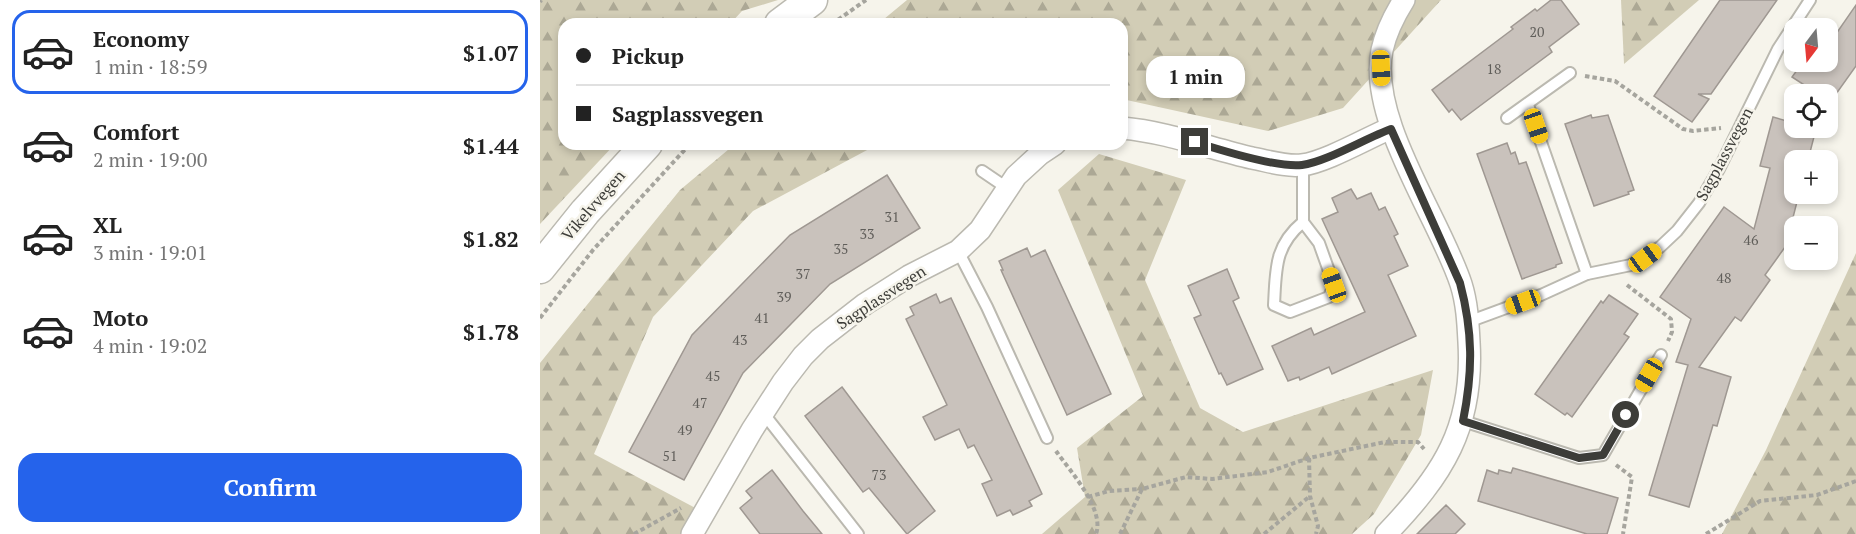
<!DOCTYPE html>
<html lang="en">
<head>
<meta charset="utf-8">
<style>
  :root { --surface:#fff; --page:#f6f6f6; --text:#222; --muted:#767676; --line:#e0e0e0; --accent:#2563eb }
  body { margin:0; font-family:"PT Serif",serif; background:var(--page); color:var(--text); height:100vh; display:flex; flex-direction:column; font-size:22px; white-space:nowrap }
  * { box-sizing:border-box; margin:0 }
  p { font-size:20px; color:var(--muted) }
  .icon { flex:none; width:33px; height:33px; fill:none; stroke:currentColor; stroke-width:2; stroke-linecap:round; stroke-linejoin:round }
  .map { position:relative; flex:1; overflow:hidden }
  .details { display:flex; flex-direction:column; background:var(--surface); width:540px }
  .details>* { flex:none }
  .hud { position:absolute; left:18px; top:18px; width:570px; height:132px; border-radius:18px; box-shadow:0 3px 9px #0003; display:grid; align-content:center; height:132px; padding:0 18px; background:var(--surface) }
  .needle { width:39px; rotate:196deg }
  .tools { position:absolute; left:1244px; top:18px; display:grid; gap:12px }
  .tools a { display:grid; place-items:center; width:54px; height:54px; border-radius:12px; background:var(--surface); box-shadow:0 3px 9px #0003; font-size:30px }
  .end { position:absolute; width:27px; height:27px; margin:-14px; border:8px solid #3d3d39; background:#fff; box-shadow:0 0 0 3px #fff }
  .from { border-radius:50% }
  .bubble { position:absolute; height:42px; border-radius:18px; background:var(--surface); box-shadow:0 3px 9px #0003; font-size:20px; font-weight:700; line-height:42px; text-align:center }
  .car { position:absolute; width:18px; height:36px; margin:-18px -9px; border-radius:8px; box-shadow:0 0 4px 2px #0007; background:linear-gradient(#f5c518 24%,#345 0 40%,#f5c518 0 76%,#345 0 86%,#f5c518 0) }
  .hud b { display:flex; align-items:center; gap:21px; height:57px; font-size:22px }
  .hud b+b { border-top:2px solid var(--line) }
  .hud i { width:15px; height:15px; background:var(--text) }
  ul { padding:10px 0 0; list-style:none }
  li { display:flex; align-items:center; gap:18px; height:84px; margin:0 12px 9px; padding:0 6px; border:3px solid transparent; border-radius:18px }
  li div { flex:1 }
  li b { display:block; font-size:22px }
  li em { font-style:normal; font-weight:700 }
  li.selected { border-color:var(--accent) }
  li>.icon { width:54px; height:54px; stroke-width:1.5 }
  .primary-button { display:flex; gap:12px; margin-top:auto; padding:12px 18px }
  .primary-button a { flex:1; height:69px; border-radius:18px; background:var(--accent); color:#fff; font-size:24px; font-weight:700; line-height:69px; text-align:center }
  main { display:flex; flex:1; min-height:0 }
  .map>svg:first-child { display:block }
</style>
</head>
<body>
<main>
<section class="details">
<ul>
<li class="selected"><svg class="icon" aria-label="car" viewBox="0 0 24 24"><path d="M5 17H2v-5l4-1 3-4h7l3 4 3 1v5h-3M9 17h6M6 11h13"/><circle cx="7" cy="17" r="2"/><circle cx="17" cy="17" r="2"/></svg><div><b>Economy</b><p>1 min · 18:59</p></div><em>$1.07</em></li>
<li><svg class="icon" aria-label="car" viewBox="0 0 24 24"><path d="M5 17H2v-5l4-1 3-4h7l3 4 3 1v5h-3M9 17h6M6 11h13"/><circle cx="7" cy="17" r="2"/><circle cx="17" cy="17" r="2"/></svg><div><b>Comfort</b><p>2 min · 19:00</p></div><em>$1.44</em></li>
<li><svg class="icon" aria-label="car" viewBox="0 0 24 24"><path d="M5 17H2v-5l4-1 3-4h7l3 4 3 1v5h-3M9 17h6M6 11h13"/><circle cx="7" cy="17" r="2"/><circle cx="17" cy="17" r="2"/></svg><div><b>XL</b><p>3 min · 19:01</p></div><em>$1.82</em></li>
<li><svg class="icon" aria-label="car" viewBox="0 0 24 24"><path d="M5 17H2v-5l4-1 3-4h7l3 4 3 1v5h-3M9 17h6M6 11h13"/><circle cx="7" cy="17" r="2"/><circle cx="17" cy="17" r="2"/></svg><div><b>Moto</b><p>4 min · 19:02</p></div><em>$1.78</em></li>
</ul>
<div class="primary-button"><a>Confirm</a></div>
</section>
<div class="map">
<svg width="1316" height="534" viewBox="0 0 1316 534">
  <defs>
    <pattern id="forest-firs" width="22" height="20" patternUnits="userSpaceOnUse" patternTransform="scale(1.5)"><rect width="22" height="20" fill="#d2cdb6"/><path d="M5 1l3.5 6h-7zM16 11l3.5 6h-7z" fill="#aca895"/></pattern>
  </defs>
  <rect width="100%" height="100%" fill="#f6f4eb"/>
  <g fill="url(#forest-firs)">
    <polygon points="0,0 238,0 202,11 190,24 24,24 24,144 75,144 0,224"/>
    <polygon points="367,0 901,0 803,108 728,131 582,99 582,24 338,24"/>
    <polygon points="1081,0 1159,0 1084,64"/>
    <polygon points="195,144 369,144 329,149 213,211 113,317 54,454 161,511 143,534 0,534 0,363 140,190"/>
    <polygon points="559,154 646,180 605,280 660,408 703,432 893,370 881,435 834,514 812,534 502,534 545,497 537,448 603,396 518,190"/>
    <polygon points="1316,253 1316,534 1182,534 1226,450"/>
  </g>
  <g fill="#c9c2bc" stroke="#9f9892" stroke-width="1.5">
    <polygon points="1011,0 1021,0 1039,24 1009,47 1012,52 921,120 912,109 909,112 892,90 973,29 971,27 995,9 997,11"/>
    <polygon points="1180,0 1237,0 1171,94 1158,94 1169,99 1152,122 1114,96"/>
    <polygon points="1316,5 1316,66 1296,94 1284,86 1278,94 1252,77 1263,62 1287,62 1286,28 1296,34"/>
    <polygon points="1051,115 1052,118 1068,115 1094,190 1088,192 1089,194 1054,206 1025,124"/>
    <polygon points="1233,117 1254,123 1254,128 1276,129 1268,160 1254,160 1254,194 1259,194 1249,233 1253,236 1225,275 1230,280 1201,321 1195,317 1159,367 1191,377 1177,426 1173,425 1149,507 1109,495 1148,365 1136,362 1151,319 1120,297 1184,207 1214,229 1230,168 1220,166"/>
    <polygon points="967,143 971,154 975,152 979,164 986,162 1022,263 1016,265 1016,267 982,279 937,154"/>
    <polygon points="347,175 380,228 290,284 203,373 144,480 89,452 152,335 250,235"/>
    <polygon points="811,189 817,199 831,193 839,210 845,207 858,234 854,236 868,266 848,275 876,336 792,374 789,367 760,380 759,377 748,381 732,346 771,328 774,335 825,312 782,219 798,212 792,198"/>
    <polygon points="487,248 491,257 505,250 571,394 527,415 461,270 463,270 459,261"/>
    <polygon points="687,269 699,298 693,301 723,369 687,385 681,373 679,374 654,318 661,315 648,286"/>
    <polygon points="396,294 400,303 411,298 502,494 489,501 492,506 473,515 470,510 457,516 442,484 452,480 434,445 428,448 419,429 395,440 383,417 407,405 366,319 374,315 370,307"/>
    <polygon points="1069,295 1098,314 1084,334 1089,337 1032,417 1027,413 1025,415 995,394 1061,301 1063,303"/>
    <polygon points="302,387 395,511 367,534 329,488 323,492 265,416"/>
    <polygon points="973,468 1078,498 1067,534 1047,534 938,501 947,470 958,474 959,470 971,473"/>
    <polygon points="232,470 263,511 282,534 220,534 200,508 212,498 206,491"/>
    <polygon points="906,505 925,524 915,534 877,534"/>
  </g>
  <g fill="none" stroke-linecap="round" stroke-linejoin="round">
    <g stroke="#bbb9b0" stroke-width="14">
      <g id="lane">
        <polyline points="988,105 1047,274"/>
        <polyline points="967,118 1030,73"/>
        <polyline points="442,171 467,188"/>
        <path d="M763,222L779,243L794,285L789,297L750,312L734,305C736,270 734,246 763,222V165"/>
        <polyline points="418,251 447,307 507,438"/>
        <polyline points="928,322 1001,295 1047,274 1091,265 1120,247 1137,231 1159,203 1179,169 1238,49 1270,0"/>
        <polyline points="224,414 318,534"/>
        <polyline points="923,421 1039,458 1063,455 1121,355"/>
      </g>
    </g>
    <g stroke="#bbb9b0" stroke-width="24">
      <g id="street">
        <path d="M582,128C627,132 669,148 712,158C728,161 746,167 762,165C786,162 827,138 851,128"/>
        <polyline points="152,534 212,430 243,382 263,356 280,339 325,304 369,276 418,251 440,230 476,176 500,154 515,144"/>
        <path d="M846,534C903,475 934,427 929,342C928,322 927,303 921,284C899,217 828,120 842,50C846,32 854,16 864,0"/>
      </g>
    </g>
    <g stroke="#bbb9b0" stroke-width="33">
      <g id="secondary">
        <polyline points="240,24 272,0"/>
        <polyline points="0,268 45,212 107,144"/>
      </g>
    </g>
    <g stroke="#a6a59e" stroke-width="4" stroke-dasharray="4.5 3" stroke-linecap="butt">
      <polyline points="0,2 1,0"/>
      <polyline points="292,24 326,0"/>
      <polyline points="1045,76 1075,81 1143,129 1153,131 1181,128"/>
      <polyline points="1087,285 1131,319 1132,332 1128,341"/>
      <polyline points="0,318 53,250 150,144"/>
      <path d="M516,451C530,471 565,509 556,534"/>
      <polyline points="769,458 770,496 778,526 776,534"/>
      <polyline points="1076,465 1092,477 1083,534"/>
      <polyline points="548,497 569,491 602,489"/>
      <polyline points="94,534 141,508"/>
      <polyline points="580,534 602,489 646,477 672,479 728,472 769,458 845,442 878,442 884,449"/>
      <polyline points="724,534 770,496"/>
      <polyline points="1166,534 1220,501 1277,495 1316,481"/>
    </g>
    <use href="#lane" stroke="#fff" stroke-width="10"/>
    <use href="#street" stroke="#fff" stroke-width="21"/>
    <use href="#secondary" stroke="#fff" stroke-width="30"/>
  </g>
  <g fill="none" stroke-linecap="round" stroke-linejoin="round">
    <path stroke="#3d3d39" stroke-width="8" d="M655,142C680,150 737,168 762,165C786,162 826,138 851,129L920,283C933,332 933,371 923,421L1039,458L1063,455L1086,415"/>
  </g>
  <g text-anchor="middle" stroke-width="5" stroke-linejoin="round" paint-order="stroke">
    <g font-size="14" fill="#605e5a">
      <text x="997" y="37">20</text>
      <text x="954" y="74">18</text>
      <text x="352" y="222">31</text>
      <text x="327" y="239">33</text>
      <text x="1211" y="245">46</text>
      <text x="301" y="254">35</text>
      <text x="263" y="279">37</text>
      <text x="1184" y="283">48</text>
      <text x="244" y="302">39</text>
      <text x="222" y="323">41</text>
      <text x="200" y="345">43</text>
      <text x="173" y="381">45</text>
      <text x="160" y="408">47</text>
      <text x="145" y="435">49</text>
      <text x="130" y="461">51</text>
      <text x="339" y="480">73</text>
    </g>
    <g font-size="16" fill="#3d3d39" stroke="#f6f4eb">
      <text transform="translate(1184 154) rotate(-62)" y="6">Sagplassvegen</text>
      <text transform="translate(53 205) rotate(-49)" y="6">Vikelvvegen</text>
      <text transform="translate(341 297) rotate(-33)" y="6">Sagplassvegen</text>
    </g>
  </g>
</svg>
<div class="tools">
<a><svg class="needle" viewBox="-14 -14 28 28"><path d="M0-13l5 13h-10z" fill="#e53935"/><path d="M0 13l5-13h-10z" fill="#767676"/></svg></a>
<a><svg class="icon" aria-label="locate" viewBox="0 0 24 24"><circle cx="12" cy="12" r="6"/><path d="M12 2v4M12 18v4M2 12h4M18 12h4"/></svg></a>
<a>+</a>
<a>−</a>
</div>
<i class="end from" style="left:1086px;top:415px"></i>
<i class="end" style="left:655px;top:142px"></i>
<div class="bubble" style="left:606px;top:56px;width:99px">1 min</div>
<i class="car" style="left:841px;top:68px;rotate:178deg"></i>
<i class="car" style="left:996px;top:126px;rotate:161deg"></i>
<i class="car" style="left:1105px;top:258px;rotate:54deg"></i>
<i class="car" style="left:794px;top:285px;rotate:340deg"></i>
<i class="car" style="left:983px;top:302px;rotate:250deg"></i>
<i class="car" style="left:1109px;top:375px;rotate:210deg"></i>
<div class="hud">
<b><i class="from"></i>Pickup</b>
<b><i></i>Sagplassvegen</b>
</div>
</div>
</main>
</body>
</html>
